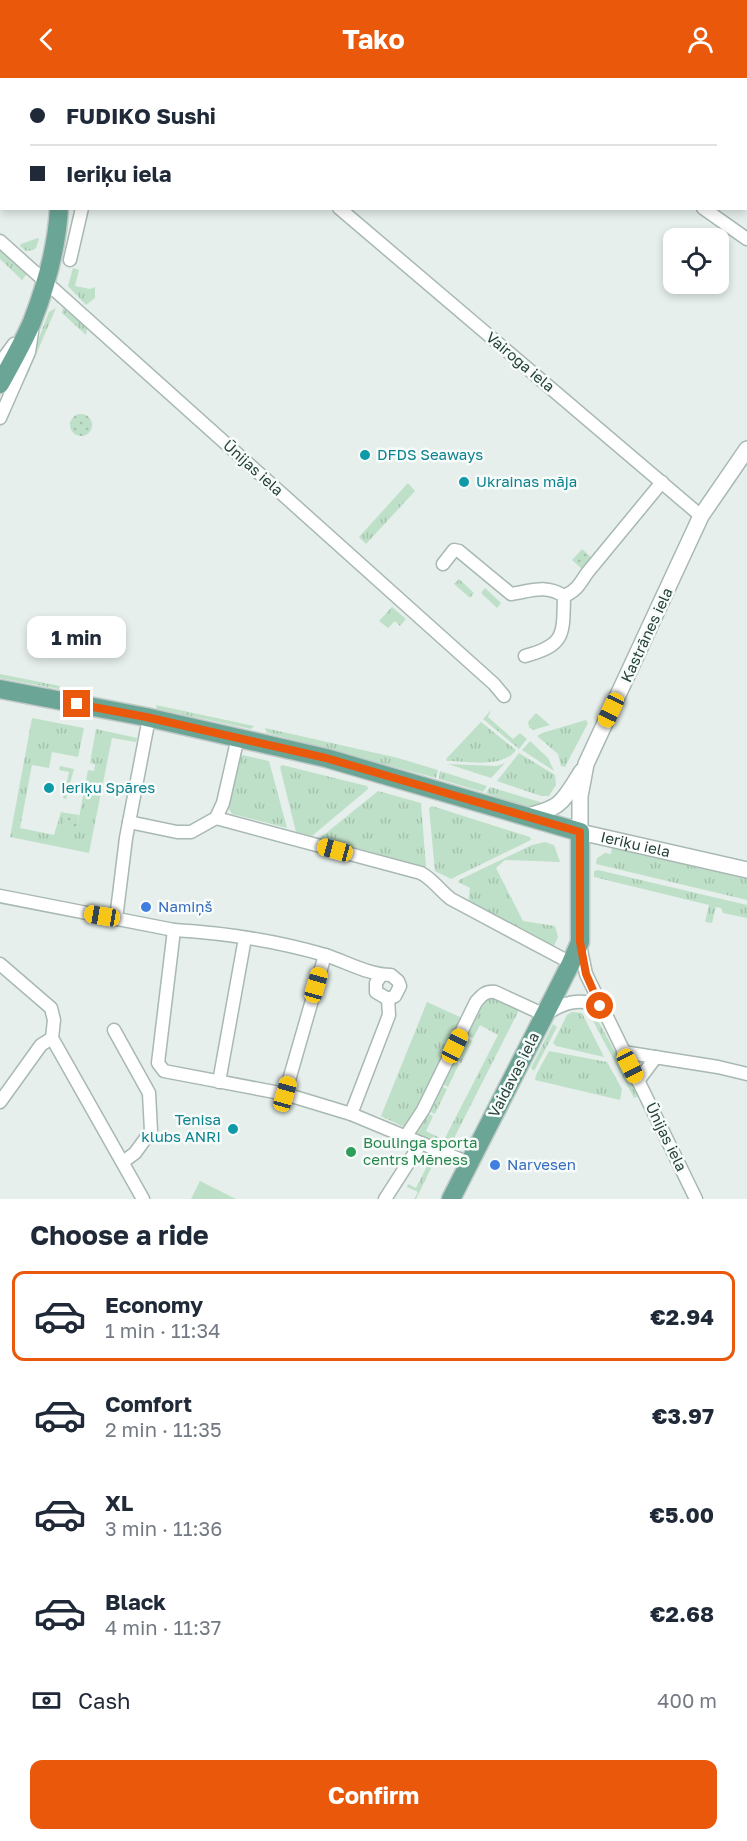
<!DOCTYPE html>
<html lang="en">
<head>
<meta charset="utf-8">
<style>
  :root { --surface:#fff; --page:#f2f2f3; --text:#1f2937; --muted:#747a83; --line:#e0e1e3; --accent:#ea580c }
  body { margin:0; font-family:"Golos Text",sans-serif; background:var(--page); color:var(--text); height:100vh; display:flex; flex-direction:column; font-size:22px; white-space:nowrap }
  * { box-sizing:border-box; margin:0 }
  p { font-size:20px; color:var(--muted) }
  .icon { flex:none; width:33px; height:33px; fill:none; stroke:currentColor; stroke-width:2; stroke-linecap:round; stroke-linejoin:round }
  .map { position:relative; height:1121px; overflow:hidden }
  .drawer { display:flex; flex-direction:column; background:var(--surface); flex:1 }
  .drawer>* { flex:none }
  .top-card { position:absolute; left:0px; top:0px; width:747px; height:132px; box-shadow:0 3px 9px #0003; display:grid; align-content:center; height:132px; padding:0 30px; background:var(--surface) }
  .tools { position:absolute; left:663px; top:150px; display:grid; gap:12px }
  .tools a { display:grid; place-items:center; width:66px; height:66px; border-radius:12px; background:var(--surface); box-shadow:0 3px 9px #0003; font-size:30px }
  .end { position:absolute; width:27px; height:27px; margin:-14px; border:8px solid #ea580c; background:#fff; box-shadow:0 0 0 3px #fff }
  .from { border-radius:50% }
  .bubble { position:absolute; height:42px; border-radius:12px; background:var(--surface); box-shadow:0 3px 9px #0003; font-size:20px; font-weight:700; line-height:42px; text-align:center }
  .car { position:absolute; width:18px; height:36px; margin:-18px -9px; border-radius:8px; box-shadow:0 0 4px 2px #0007; background:linear-gradient(#f5c518 24%,#345 0 40%,#f5c518 0 76%,#345 0 86%,#f5c518 0) }
  .top-card b { display:flex; align-items:center; gap:21px; height:57px; font-size:22px }
  .top-card b+b { border-top:2px solid var(--line) }
  .top-card i { width:15px; height:15px; background:var(--text) }
  ul { padding:0; list-style:none }
  li { display:flex; align-items:center; gap:18px; height:90px; margin:0 12px 9px; padding:0 18px; border:3px solid transparent; border-radius:12px }
  li div { flex:1 }
  li b { display:block; font-size:22px }
  li em { font-style:normal; font-weight:700 }
  li.selected { border-color:var(--accent) }
  li>.icon { width:54px; height:54px; stroke-width:1.5 }
  h2 { padding:0 30px; font-size:27px; line-height:72px }
  .pay { display:flex; align-items:center; gap:15px; height:66px; padding:0 30px; font-size:22px }
  .pay p { margin-inline-start:auto }
  .button { display:flex; gap:12px; margin-top:auto; padding:12px 30px }
  .button a { flex:1; height:69px; border-radius:12px; background:var(--accent); color:#fff; font-size:24px; font-weight:700; line-height:69px; text-align:center }
  header { display:flex; justify-content:space-between; align-items:center; height:78px; padding:0 30px; background:var(--accent); color:#fff; font-size:27px; font-weight:700 }
  .map>svg:first-child { display:block }
</style>
</head>
<body>
<header><svg class="icon" aria-label="back" viewBox="0 0 24 24"><path d="M15 5l-7 7 7 7"/></svg>Tako<svg class="icon" aria-label="person" viewBox="0 0 24 24"><circle cx="12" cy="8" r="4"/><path d="M4 21q1-7 8-7t8 7"/></svg></header>
<div class="map">
<svg width="747" height="1121" viewBox="0 0 747 1121">
  <defs>
    <pattern id="grass-tufts" width="24" height="20" patternUnits="userSpaceOnUse" patternTransform="scale(1.5)"><rect width="24" height="20" fill="#bfe0c8"/><path d="M3 7l-1-3M5 7V3M7 7l1-3M15 17l-1-3M17 17v-4M19 17l1-3" fill="none" stroke="#a4c1ad"/></pattern>
    <pattern id="park-dots" width="8" height="8" patternUnits="userSpaceOnUse" patternTransform="scale(1.5)"><rect width="8" height="8" fill="#bfe0c8"/><path d="M2 2h.1M6 6h.1" fill="none" stroke="#a4c1ad" stroke-width="1.8" stroke-linecap="round"/></pattern>
  </defs>
  <rect width="100%" height="100%" fill="#e6efeb"/>
  <g fill="url(#grass-tufts)">
    <polygon points="38,160 39,161 36,170 33,172 26,173 20,168 21,166"/>
    <polygon points="0,171 27,196 22,202 0,181"/>
    <polygon points="73,190 79,192 75,208 90,211 95,209 95,220 86,227 68,208"/>
    <polygon points="56,230 26,300 23,300 49,234"/>
    <polygon points="63,230 87,250 86,257 62,235"/>
    <polygon points="408,405 415,413 366,466 359,459"/>
    <polygon points="459,501 474,515 470,520 454,506"/>
    <polygon points="485,510 501,525 497,530 481,515"/>
    <polygon points="392,529 406,541 400,548 395,543 388,550 379,543"/>
    <polygon points="0,596 60,608 59,611 0,600"/>
    <polygon points="156,627 254,648 251,651 157,631"/>
    <polygon points="491,632 488,639 513,661 520,655 527,661 519,671 483,641"/>
    <polygon points="536,635 550,647 533,652 529,649 528,644"/>
    <polygon points="32,640 84,650 78,679 52,674 49,690 32,687 20,750 54,757 61,734 66,735 64,748 77,750 88,692 94,693 95,686 90,685 96,651 137,660 136,664 112,660 89,775 10,759"/>
    <polygon points="586,642 588,645 565,689 561,688 558,676 537,658 542,655"/>
    <path d="M481,644L516,672C502,691 468,683 447,683L446,681Z"/>
    <polygon points="265,650 398,680 438,692 436,700 267,655"/>
    <polygon points="530,663 548,680 554,693 522,672"/>
    <polygon points="519,675 555,697 556,707 549,718 541,718 497,703"/>
    <polygon points="242,677 269,683 287,750 232,736 228,729 238,680"/>
    <polygon points="505,685 491,700 448,686 497,688"/>
    <polygon points="282,687 367,708 368,711 312,758 296,754 280,689"/>
    <polygon points="60,688 74,691 66,721 63,720 69,694 59,692"/>
    <polygon points="440,693 487,708 483,714 439,701"/>
    <path d="M490,709L540,724L541,728C523,731 503,721 486,715Z"/>
    <polygon points="378,713 421,725 426,789 320,760"/>
    <polygon points="432,728 530,759 531,762 451,801 435,793 429,730"/>
    <polygon points="545,764 554,767 560,784 505,782 496,790 523,843 555,848 558,859 553,870 468,826 470,810 458,804 459,802 532,767"/>
    <polygon points="612,770 747,801 747,822 596,786 597,780 605,775 611,776"/>
    <polygon points="598,792 747,827 747,840 723,835 721,830 716,829 712,845 705,844 709,827 594,799 594,793"/>
    <polygon points="491,919 520,930 448,1072 416,1057 427,1035 433,1038 426,1053 444,1062 498,957 480,947 473,960 466,957 483,925"/>
    <polygon points="427,924 462,940 408,1051 381,1038"/>
    <polygon points="572,934 582,935 604,979 556,968 553,965 567,937"/>
    <polygon points="596,939 639,1018 634,1020 592,941"/>
    <polygon points="553,946 557,949 534,993 531,990"/>
    <polygon points="465,959 472,963 461,985 454,982"/>
    <polygon points="549,973 607,984 622,1011 620,1022 535,1002 536,997"/>
    <polygon points="453,983 459,986 448,1009 442,1006"/>
    <polygon points="441,1008 447,1011 435,1036 428,1033"/>
    <polygon points="426,1073 438,1076 416,1121 414,1121 418,1114 407,1109 408,1106 416,1110 429,1084 424,1081 424,1075"/>
  </g>
  <g fill="url(#park-dots)">
    <circle cx="81" cy="347" r="11"/>
    <polygon points="582,471 593,481 583,492 572,482"/>
    <polygon points="66,735 79,737 77,751 64,748"/>
  </g>
  <polygon fill="#bfe0c8" points="200,1103 236,1121 191,1121"/>
  <g fill="none" stroke-linecap="round" stroke-linejoin="round">
    <g stroke="#a8b8b2" stroke-width="15">
      <g id="minor">
        <polyline points="186,0 188,2"/>
        <polyline points="512,0 515,2"/>
        <polyline points="88,2 88,0"/>
        <polyline points="339,130 701,438"/>
        <polyline points="703,130 747,161"/>
        <polyline points="0,163 494,606 504,618"/>
        <polyline points="70,182 82,130"/>
        <polyline points="0,285 14,266"/>
        <polyline points="0,340 29,274 32,254"/>
        <path d="M443,486L454,472L459,473L511,516C531,513 545,506 564,518"/>
        <path d="M525,578C566,567 563,556 564,518C576,513 580,506 587,495L662,404"/>
        <path d="M216,740L421,795C435,803 439,812 451,821L571,885"/>
        <polyline points="129,744 177,754 191,754 216,740 223,725 238,659"/>
        <path d="M0,818L174,852C225,855 277,863 325,877C347,884 369,897 391,897L398,903L400,908L395,918L388,921L376,914V905L381,897"/>
        <polyline points="116,841 126,760 149,640"/>
        <polyline points="174,852 158,985 164,993 285,1016 351,1036 469,1085"/>
        <polyline points="580,867 586,896 696,1121"/>
        <polyline points="0,886 51,930 54,942 52,960 143,1121"/>
        <polyline points="114,952 149,1015 151,1053 135,1075 123,1084"/>
        <polyline points="623,974 718,989 747,996"/>
        <polyline points="638,1003 656,979"/>
        <polyline points="219,1004 245,860"/>
        <polyline points="285,1016 325,877"/>
        <polyline points="0,1024 41,967 52,960"/>
        <polyline points="351,1036 389,937 388,921"/>
        <path d="M406,1058L423,1032L476,924C482,917 485,913 495,914L545,937C562,925 579,919 600,928"/>
        <polyline points="385,1121 421,1065"/>
      </g>
    </g>
    <g stroke="#a8b8b2" stroke-width="18">
      <g id="tertiary">
        <path id="s1" d="M747,371L701,438L586,686L580,718V754L747,792"/>
        <path d="M524,739C563,729 561,726 582,693"/>
      </g>
    </g>
    <g stroke="#c2cac8" stroke-width="21">
      <g id="primary">
        <polyline points="49,0 49,2"/>
        <path d="M0,306C11,286 23,265 32,244C46,208 57,169 59,130"/>
        <polyline points="0,611 146,639 326,680 580,754 580,864 571,885 451,1121"/>
      </g>
    </g>
    <use href="#minor" stroke="#fff" stroke-width="12"/>
    <use href="#tertiary" stroke="#fff" stroke-width="15"/>
    <use href="#primary" stroke="#6aa596" stroke-width="18"/>
  </g>
  <g fill="none" stroke-linecap="round" stroke-linejoin="round">
    <polyline stroke="#ea580c" stroke-width="8" points="77,626 146,639 326,680 580,754 580,864 586,896 600,928"/>
  </g>
  <g fill="#0f9aa8" stroke="#f7fbf9" stroke-width="2">
    <circle cx="365" cy="377" r="6"/>
    <circle cx="464" cy="404" r="6"/>
    <circle cx="49" cy="710" r="6"/>
    <circle cx="233" cy="1051" r="6"/>
  </g>
  <g fill="#3f7fe0" stroke="#f7fbf9" stroke-width="2">
    <circle cx="146" cy="829" r="6"/>
    <circle cx="495" cy="1087" r="6"/>
  </g>
  <circle fill="#2e9e5b" stroke="#f7fbf9" stroke-width="2" cx="351" cy="1074" r="6"/>
  <g text-anchor="middle" stroke-width="5" stroke-linejoin="round" paint-order="stroke">
    <g font-size="15" fill="#24423a" stroke="#f7fbf9">
      <text transform="translate(520 284) rotate(40)" y="5">Vairoga iela</text>
      <text transform="translate(253 390) rotate(42)" y="5">Ūnijas iela</text>
      <text transform="translate(647 557) rotate(-65)" y="5">Kastrānes iela</text>
      <text dy="5" stroke="none"><textPath href="#s1" startOffset="480">Ieriķu iela</textPath></text>
      <text transform="translate(514 997) rotate(-63)" y="5">Vaidavas iela</text>
      <text transform="translate(666 1059) rotate(64)" y="5">Ūnijas iela</text>
    </g>
    <g font-size="15" fill="#0d838f" stroke="#f7fbf9" text-anchor="start">
      <text x="377" y="382">DFDS Seaways</text>
      <text x="476" y="409">Ukrainas māja</text>
      <text x="61" y="715">Ieriķu Spāres</text>
      <text x="221" y="1047" text-anchor="end">Tenisa<tspan x="221" dy="17">klubs ANRI</tspan></text>
    </g>
    <g font-size="15" fill="#366cbe" stroke="#f7fbf9" text-anchor="start">
      <text x="158" y="834">Namiņš</text>
      <text x="507" y="1092">Narvesen</text>
    </g>
    <g font-size="15" fill="#27864d" stroke="#f7fbf9" text-anchor="start">
      <text x="363" y="1070">Boulinga sporta<tspan x="363" dy="17">centrs Mēness</tspan></text>
    </g>
  </g>
</svg>
<div class="tools">
<a><svg class="icon" aria-label="locate" viewBox="0 0 24 24"><circle cx="12" cy="12" r="6"/><path d="M12 2v4M12 18v4M2 12h4M18 12h4"/></svg></a>
</div>
<i class="end from" style="left:600px;top:928px"></i>
<i class="end" style="left:77px;top:626px"></i>
<div class="bubble" style="left:27px;top:538px;width:99px">1 min</div>
<i class="car" style="left:611px;top:632px;rotate:205deg"></i>
<i class="car" style="left:335px;top:772px;rotate:285deg"></i>
<i class="car" style="left:102px;top:838px;rotate:280deg"></i>
<i class="car" style="left:316px;top:907px;rotate:16deg"></i>
<i class="car" style="left:455px;top:968px;rotate:26deg"></i>
<i class="car" style="left:630px;top:988px;rotate:153deg"></i>
<i class="car" style="left:285px;top:1016px;rotate:16deg"></i>
<div class="top-card">
<b><i class="from"></i>FUDIKO Sushi</b>
<b><i></i>Ieriķu iela</b>
</div>
</div>
<section class="drawer">
<h2>Choose a ride</h2>
<ul>
<li class="selected"><svg class="icon" aria-label="car" viewBox="0 0 24 24"><path d="M5 17H2v-5l4-1 3-4h7l3 4 3 1v5h-3M9 17h6M6 11h13"/><circle cx="7" cy="17" r="2"/><circle cx="17" cy="17" r="2"/></svg><div><b>Economy</b><p>1 min · 11:34</p></div><em>€2.94</em></li>
<li><svg class="icon" aria-label="car" viewBox="0 0 24 24"><path d="M5 17H2v-5l4-1 3-4h7l3 4 3 1v5h-3M9 17h6M6 11h13"/><circle cx="7" cy="17" r="2"/><circle cx="17" cy="17" r="2"/></svg><div><b>Comfort</b><p>2 min · 11:35</p></div><em>€3.97</em></li>
<li><svg class="icon" aria-label="car" viewBox="0 0 24 24"><path d="M5 17H2v-5l4-1 3-4h7l3 4 3 1v5h-3M9 17h6M6 11h13"/><circle cx="7" cy="17" r="2"/><circle cx="17" cy="17" r="2"/></svg><div><b>XL</b><p>3 min · 11:36</p></div><em>€5.00</em></li>
<li><svg class="icon" aria-label="car" viewBox="0 0 24 24"><path d="M5 17H2v-5l4-1 3-4h7l3 4 3 1v5h-3M9 17h6M6 11h13"/><circle cx="7" cy="17" r="2"/><circle cx="17" cy="17" r="2"/></svg><div><b>Black</b><p>4 min · 11:37</p></div><em>€2.68</em></li>
</ul>
<div class="pay"><svg class="icon" aria-label="cash" viewBox="0 0 24 24"><path d="M3 7h18v10H3z"/><circle cx="12" cy="12" r="2"/></svg>Cash<p>400 m</p></div>
<div class="button"><a>Confirm</a></div>
</section>
</body>
</html>
